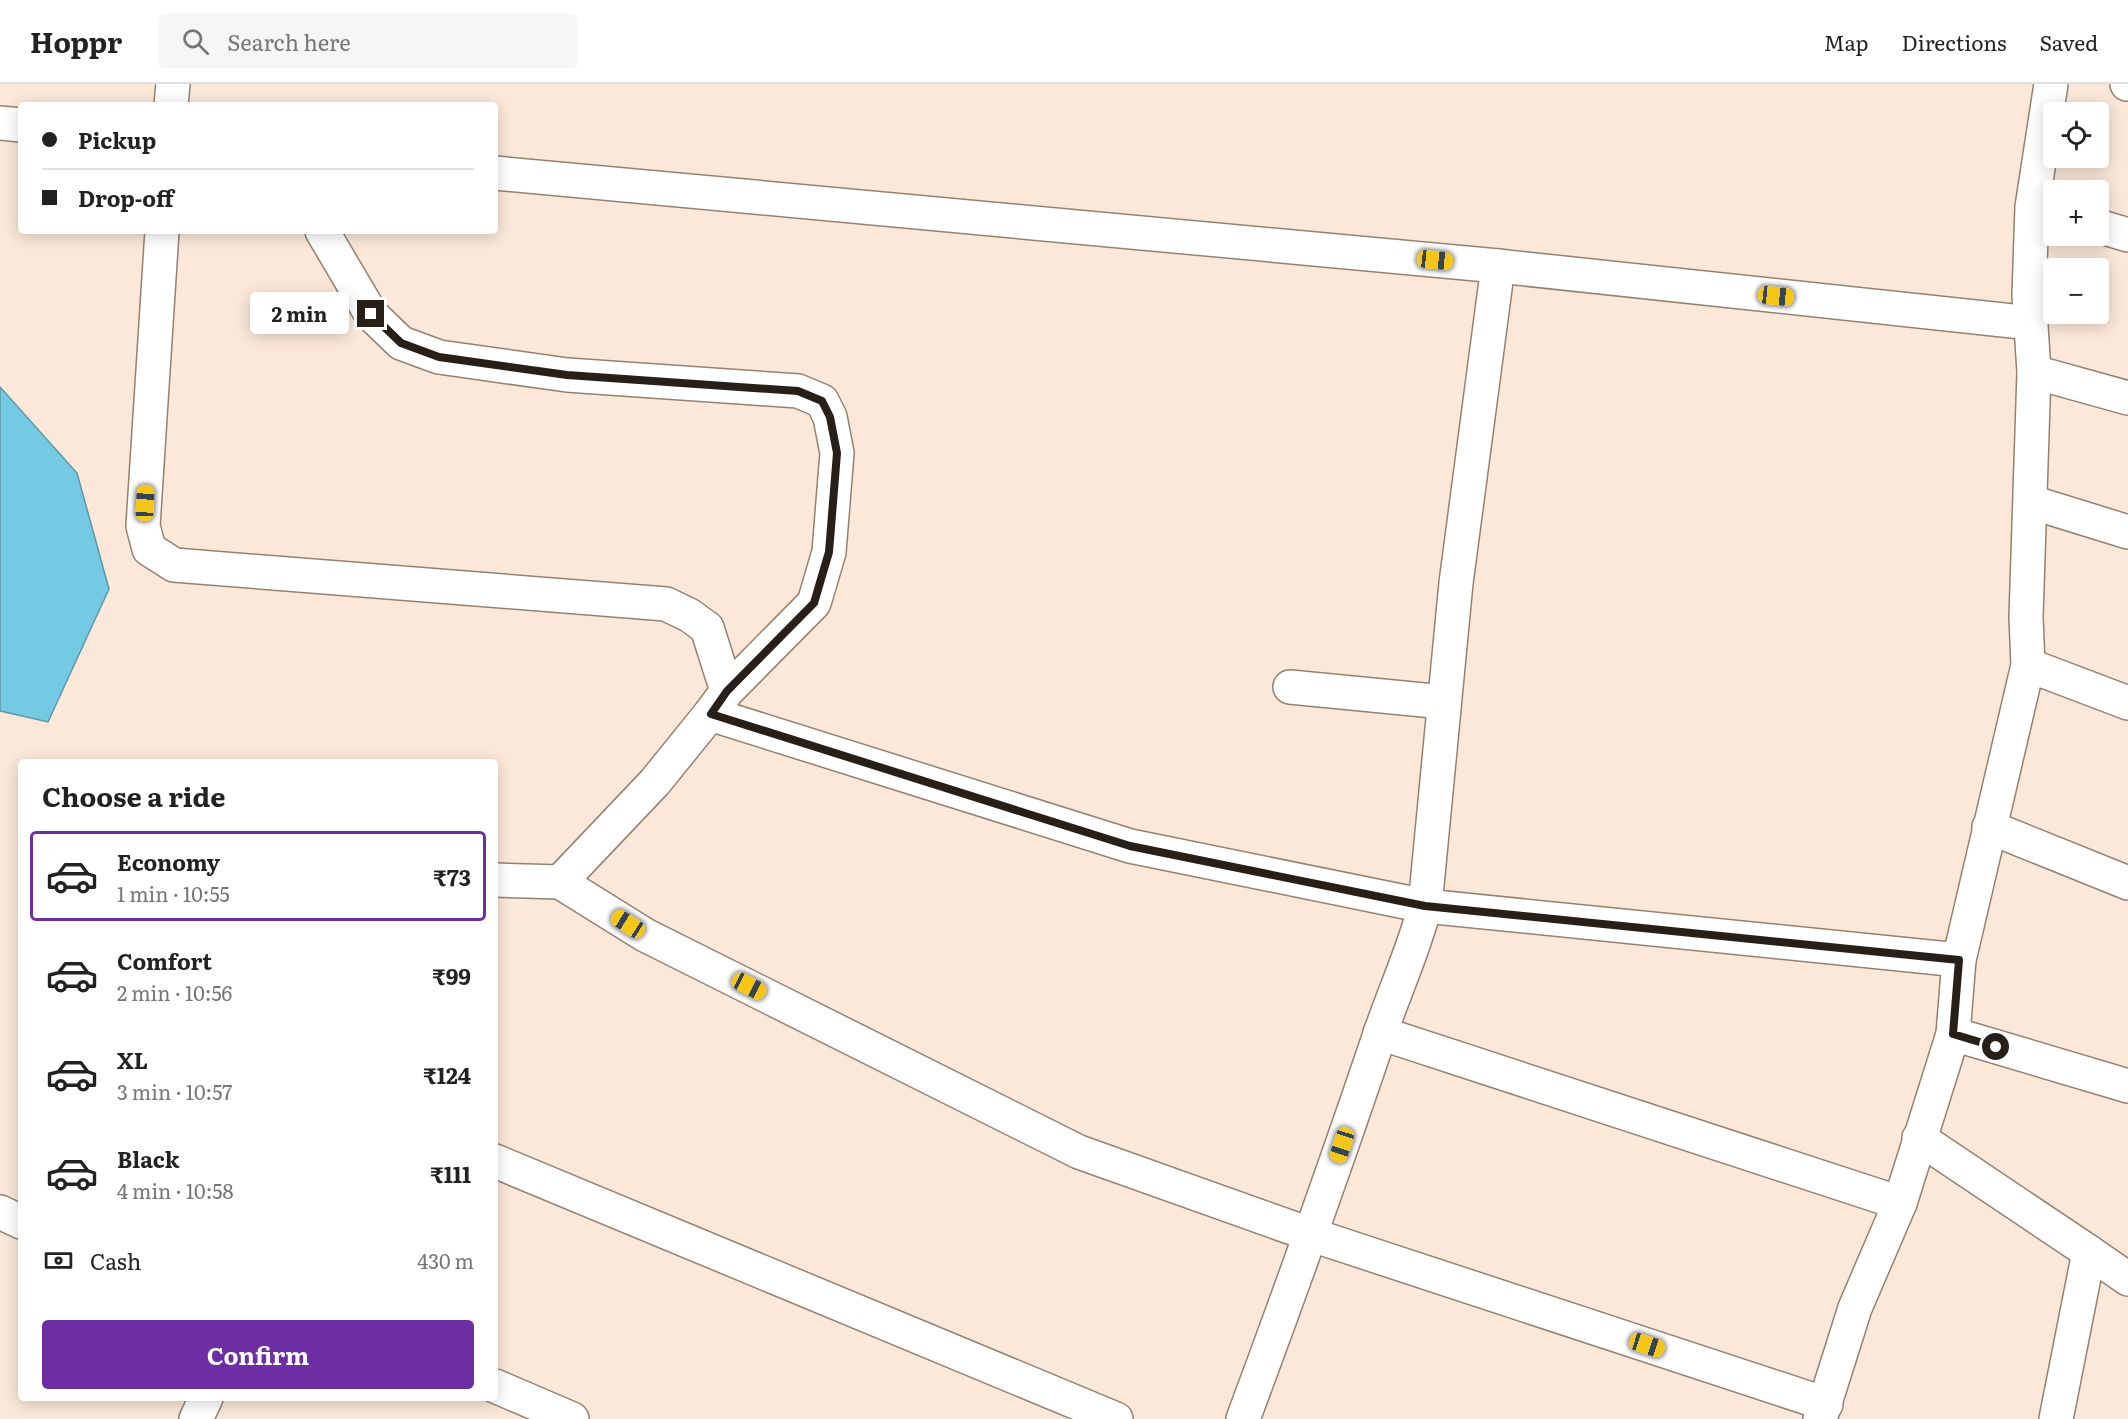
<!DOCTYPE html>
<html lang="en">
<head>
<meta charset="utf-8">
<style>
  :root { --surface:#fff; --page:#f6f6f6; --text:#222; --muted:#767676; --line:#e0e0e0; --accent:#6e2ea3 }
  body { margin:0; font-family:Literata,serif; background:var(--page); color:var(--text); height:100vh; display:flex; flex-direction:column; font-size:22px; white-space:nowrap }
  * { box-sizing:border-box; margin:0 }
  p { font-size:20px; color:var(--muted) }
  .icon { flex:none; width:33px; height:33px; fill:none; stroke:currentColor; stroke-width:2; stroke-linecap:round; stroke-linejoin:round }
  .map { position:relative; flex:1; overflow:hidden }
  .side { position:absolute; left:18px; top:675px; width:480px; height:642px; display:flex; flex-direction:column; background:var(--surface); border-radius:6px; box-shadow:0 3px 15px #0003 }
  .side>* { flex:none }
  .banner { position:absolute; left:18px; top:18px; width:480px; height:132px; border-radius:6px; box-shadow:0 3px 15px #0003; display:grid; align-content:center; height:132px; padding:0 24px; background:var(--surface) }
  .buttons { position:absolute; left:2043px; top:18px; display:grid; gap:12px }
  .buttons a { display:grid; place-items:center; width:66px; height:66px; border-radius:6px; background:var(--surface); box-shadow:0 3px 15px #0003; font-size:30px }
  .end { position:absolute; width:27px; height:27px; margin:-14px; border:8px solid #271f18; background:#fff; box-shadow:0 0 0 3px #fff }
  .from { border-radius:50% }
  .bubble { position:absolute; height:42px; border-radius:6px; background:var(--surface); box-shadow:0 3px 15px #0003; font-size:20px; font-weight:700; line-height:42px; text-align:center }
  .car { position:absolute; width:18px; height:36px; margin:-18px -9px; border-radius:8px; box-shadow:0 0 4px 2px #0007; background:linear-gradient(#f5c518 24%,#345 0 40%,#f5c518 0 76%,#345 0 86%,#f5c518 0) }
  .banner b { display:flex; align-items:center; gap:21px; height:57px; font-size:22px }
  .banner b+b { border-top:2px solid var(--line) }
  .banner i { width:15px; height:15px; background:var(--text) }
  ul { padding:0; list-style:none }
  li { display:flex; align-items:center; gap:18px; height:90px; margin:0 12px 9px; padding:0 12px; border:3px solid transparent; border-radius:6px }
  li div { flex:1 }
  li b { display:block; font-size:22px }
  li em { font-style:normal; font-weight:700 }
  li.selected { border-color:var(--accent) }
  li>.icon { width:54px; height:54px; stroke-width:1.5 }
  h2 { padding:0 24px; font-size:27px; line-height:72px }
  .pay { display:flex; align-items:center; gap:15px; height:66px; padding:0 24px; font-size:22px }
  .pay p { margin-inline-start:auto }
  .cta { display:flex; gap:12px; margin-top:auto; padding:12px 24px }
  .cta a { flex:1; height:69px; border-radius:6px; background:var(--accent); color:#fff; font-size:24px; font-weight:700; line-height:69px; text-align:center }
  header { display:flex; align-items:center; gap:36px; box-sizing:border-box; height:84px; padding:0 30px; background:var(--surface); border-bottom:2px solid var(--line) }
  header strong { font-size:28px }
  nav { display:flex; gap:33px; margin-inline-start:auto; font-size:21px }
  .search { width:420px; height:54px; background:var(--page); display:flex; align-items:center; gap:15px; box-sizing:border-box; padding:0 21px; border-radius:6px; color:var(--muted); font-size:22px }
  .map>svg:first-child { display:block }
</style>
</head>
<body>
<header>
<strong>Hoppr</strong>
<div class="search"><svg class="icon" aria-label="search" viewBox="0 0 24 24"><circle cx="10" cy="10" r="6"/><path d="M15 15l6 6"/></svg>Search here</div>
<nav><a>Map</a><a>Directions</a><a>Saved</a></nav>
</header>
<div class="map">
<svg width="2128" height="1335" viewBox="0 0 2128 1335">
  <rect width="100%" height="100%" fill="#fbe8d9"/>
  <polygon fill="#74cae3" stroke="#5d97a6" stroke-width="1.5" points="0,303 77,389 109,505 48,638 0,627"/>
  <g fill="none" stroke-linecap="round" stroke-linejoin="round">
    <g stroke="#96806f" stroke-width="36">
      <g id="street">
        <polyline points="2127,0 2128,0"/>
        <polyline points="171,21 173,0"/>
        <polyline points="0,39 21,41"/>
        <polyline points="495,89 1498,182 2031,239"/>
        <polyline points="2098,142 2128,151"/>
        <polyline points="162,147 143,442 149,465 174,481 666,520 689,531 707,544 727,607"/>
        <polyline points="322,147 371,230 401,259 439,273 567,291 798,307 822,317 830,333 837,369 829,468 814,519 727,607 710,630 655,698 560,798 495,796"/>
        <polyline points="2034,288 2128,314"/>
        <polyline points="2031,418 2128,448"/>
        <polyline points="2028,581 2128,619"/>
        <polyline points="1290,603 1444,618"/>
        <polyline points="710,630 1130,762 1425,822 1456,499 1498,182"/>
        <polyline points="1989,743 2128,799"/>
        <polyline points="560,798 645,851 1079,1068 1312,1151 1826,1320"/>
        <polyline points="1380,949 1900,1119 1855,1224 1820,1335"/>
        <polyline points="1953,950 2128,1002"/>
        <polyline points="1919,1054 2089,1168 2056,1335"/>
        <polyline points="495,1077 1116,1335"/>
        <polyline points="1900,1119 1953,950 1959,876"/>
        <polyline points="0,1128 21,1138"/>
        <polyline points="2089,1168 2128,1195"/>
        <polyline points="495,1302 572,1335"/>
        <polyline points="196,1335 206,1314"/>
        <path d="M1243,1335C1290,1209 1335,1083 1378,956C1393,910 1413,869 1425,822L1959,876L2028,581L2026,533L2034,288L2029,211L2032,123L2051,0"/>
      </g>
    </g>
    <use href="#street" stroke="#fff" stroke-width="33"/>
  </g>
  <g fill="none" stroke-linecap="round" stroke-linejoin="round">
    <polyline stroke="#271f18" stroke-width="8" points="371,230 401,259 439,273 567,291 798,307 822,317 830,333 837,369 829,468 814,519 727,607 711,630 1130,762 1425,822 1959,876 1953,950 1996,963"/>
  </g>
</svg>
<div class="buttons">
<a><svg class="icon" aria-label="locate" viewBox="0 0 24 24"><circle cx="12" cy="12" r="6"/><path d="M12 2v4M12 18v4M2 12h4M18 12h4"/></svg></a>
<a>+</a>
<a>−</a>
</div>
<i class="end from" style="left:1996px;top:963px"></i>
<i class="end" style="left:371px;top:230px"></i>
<div class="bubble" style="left:250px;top:208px;width:99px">2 min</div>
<i class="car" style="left:1435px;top:176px;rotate:96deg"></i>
<i class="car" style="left:1776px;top:212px;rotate:96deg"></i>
<i class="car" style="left:145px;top:419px;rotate:3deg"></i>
<i class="car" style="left:628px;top:840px;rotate:302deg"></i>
<i class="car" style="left:749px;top:902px;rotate:117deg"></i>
<i class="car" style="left:1342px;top:1061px;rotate:198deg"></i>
<i class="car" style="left:1647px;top:1261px;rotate:108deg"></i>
<div class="banner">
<b><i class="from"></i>Pickup</b>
<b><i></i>Drop-off</b>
</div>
<section class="side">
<h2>Choose a ride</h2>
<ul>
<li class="selected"><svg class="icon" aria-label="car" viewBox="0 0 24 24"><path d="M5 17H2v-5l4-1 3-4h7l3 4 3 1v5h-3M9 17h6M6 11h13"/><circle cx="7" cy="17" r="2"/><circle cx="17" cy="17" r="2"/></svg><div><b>Economy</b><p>1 min · 10:55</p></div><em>₹73</em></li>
<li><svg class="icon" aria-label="car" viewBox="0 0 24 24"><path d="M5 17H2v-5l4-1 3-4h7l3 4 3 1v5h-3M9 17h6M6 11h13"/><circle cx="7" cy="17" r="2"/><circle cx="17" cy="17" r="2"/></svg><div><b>Comfort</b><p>2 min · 10:56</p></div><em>₹99</em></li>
<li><svg class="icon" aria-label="car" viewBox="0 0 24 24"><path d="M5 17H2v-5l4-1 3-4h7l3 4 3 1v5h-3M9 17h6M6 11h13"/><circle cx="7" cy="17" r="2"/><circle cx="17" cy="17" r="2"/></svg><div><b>XL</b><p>3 min · 10:57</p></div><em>₹124</em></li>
<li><svg class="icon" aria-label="car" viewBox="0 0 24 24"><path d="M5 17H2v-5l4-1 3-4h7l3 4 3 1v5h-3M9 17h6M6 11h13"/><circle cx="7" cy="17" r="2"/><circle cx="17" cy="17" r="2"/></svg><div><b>Black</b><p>4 min · 10:58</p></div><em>₹111</em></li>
</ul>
<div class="pay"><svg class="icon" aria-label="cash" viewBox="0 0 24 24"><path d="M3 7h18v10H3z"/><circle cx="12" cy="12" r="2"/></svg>Cash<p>430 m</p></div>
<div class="cta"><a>Confirm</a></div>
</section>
</div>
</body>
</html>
